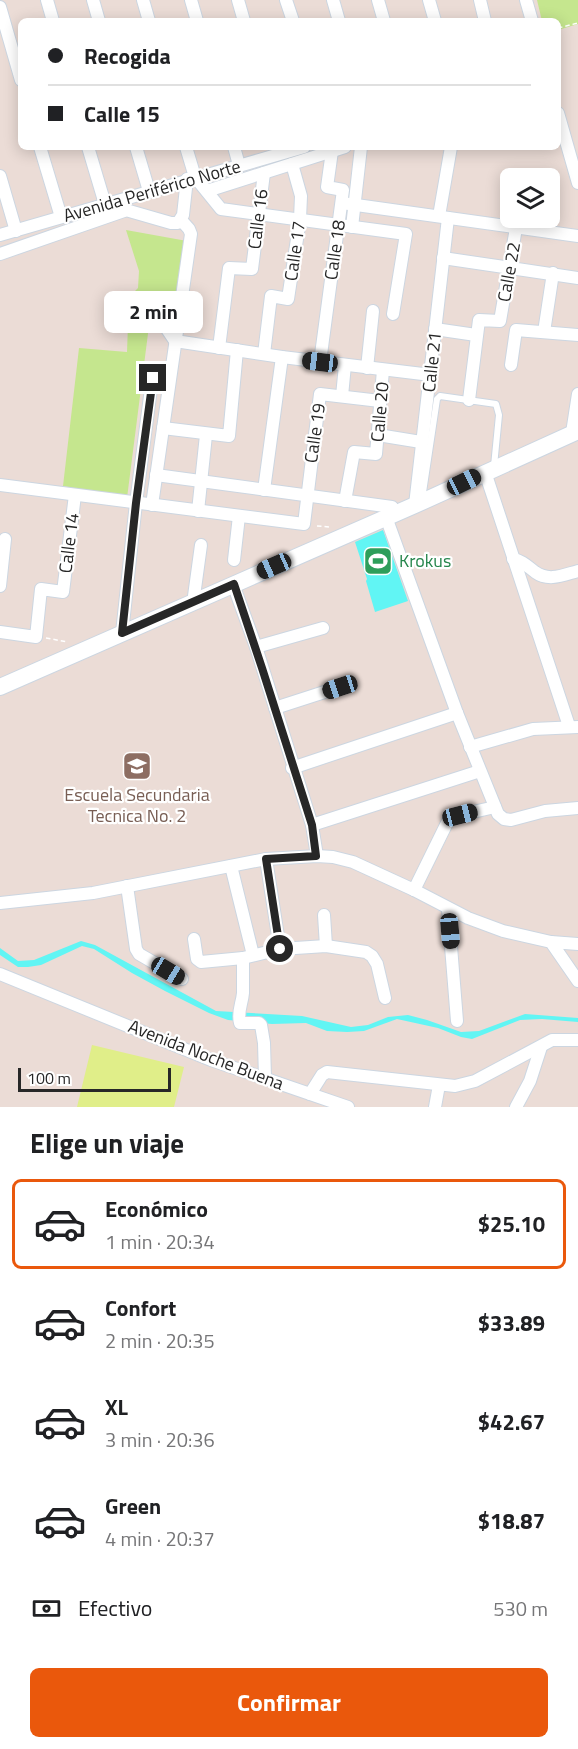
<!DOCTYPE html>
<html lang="es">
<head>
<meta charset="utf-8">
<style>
  :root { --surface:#fff; --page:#f6f6f6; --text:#202124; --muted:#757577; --line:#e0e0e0; --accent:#ea580c }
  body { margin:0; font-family:"Titillium Web",sans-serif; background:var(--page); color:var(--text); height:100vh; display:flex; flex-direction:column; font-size:22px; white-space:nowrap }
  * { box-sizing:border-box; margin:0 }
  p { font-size:20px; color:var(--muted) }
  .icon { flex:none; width:33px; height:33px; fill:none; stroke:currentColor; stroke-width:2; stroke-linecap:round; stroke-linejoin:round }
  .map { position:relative; height:1107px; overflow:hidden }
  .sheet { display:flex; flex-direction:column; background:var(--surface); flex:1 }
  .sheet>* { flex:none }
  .banner { position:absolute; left:18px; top:18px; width:543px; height:132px; border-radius:9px; box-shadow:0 3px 15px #0003; display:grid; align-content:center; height:132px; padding:0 30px; background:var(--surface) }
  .controls { position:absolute; left:500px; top:168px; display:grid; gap:12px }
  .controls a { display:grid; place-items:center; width:60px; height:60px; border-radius:9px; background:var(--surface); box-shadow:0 3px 15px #0003; font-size:30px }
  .scale { position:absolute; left:18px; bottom:15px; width:153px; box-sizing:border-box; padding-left:6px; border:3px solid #272727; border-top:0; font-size:16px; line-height:21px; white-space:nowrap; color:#272727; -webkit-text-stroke:4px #fff; paint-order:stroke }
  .end { position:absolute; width:27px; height:27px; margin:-14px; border:8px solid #272727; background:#fff; box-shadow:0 0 0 3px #fff }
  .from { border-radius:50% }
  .bubble { position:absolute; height:42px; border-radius:9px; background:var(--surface); box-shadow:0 3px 15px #0003; font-size:20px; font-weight:700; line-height:42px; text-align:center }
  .car { position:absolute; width:18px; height:36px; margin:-18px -9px; border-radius:8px; box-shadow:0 0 4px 2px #0007; background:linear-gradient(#222 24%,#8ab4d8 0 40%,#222 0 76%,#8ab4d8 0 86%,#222 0) }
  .banner b { display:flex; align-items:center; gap:21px; height:57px; font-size:22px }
  .banner b+b { border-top:2px solid var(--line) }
  .banner i { width:15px; height:15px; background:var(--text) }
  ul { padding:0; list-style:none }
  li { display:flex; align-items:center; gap:18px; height:90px; margin:0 12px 9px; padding:0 18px; border:3px solid transparent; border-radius:9px }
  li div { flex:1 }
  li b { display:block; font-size:22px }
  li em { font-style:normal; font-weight:700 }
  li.on { border-color:var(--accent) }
  li>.icon { width:54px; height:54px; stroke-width:1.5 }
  h2 { padding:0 30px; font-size:27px; line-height:72px }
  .pay { display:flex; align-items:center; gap:15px; height:66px; padding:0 30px; font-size:22px }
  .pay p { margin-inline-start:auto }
  .cta { display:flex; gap:12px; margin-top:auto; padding:12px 30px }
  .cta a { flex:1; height:69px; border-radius:9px; background:var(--accent); color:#fff; font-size:24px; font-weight:700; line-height:69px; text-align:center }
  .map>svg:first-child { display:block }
</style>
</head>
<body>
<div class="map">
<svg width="578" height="1107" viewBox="0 0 578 1107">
  <rect width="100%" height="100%" fill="#ebdcd6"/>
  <g fill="#c5e68e">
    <polygon points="537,0 578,0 578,24 558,30 558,21 542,21"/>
    <polygon points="126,230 187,241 175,315 151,310 127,498 63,486 79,348 127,352 129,297 138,288 139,271"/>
  </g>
  <polygon fill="#e0ee89" points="92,1045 184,1067 174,1107 77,1107"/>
  <g fill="#61f5f4">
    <polygon points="383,530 408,601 375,612 366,581 367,579 355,542"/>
    <polygon points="81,941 95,945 216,1011 302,1016 351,1027 368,1025 388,1017 408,1015 427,1020 461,1032 479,1031 525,1014 578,1018 578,1022 542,1019 520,1020 472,1039 461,1037 438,1028 397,1019 364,1031 347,1032 327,1031 306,1023 272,1024 228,1020 209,1013 165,991 132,973 94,949 82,946 41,965 28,967 18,967 0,955 0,948 18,961 34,960"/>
  </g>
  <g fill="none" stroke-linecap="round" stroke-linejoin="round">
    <g stroke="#ccd6e1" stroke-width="8">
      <polyline id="lane" points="422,499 437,399 440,396 496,404 499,415 494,466"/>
    </g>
    <g stroke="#ccd6e1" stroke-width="14">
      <g id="street">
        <polyline points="47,0 53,21"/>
        <polyline points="93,0 99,21"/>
        <polyline points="143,0 149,21"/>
        <polyline points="191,0 197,21"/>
        <polyline points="238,0 244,21"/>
        <polyline points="286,0 293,21"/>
        <polyline points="333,0 339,21"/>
        <polyline points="378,0 384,21"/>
        <polyline points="429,0 435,21"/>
        <polyline points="480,0 485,21"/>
        <polyline points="526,0 532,21"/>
        <polyline points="0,7 21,80"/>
        <polyline points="558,113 578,183"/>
        <polyline points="40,147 61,217"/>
        <polyline points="88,147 105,204 171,223 178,223 183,215 187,179"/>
        <polyline points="136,147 149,191"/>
        <polyline points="186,147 195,177 221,209 406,234 393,314"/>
        <polyline points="234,147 239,165"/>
        <polyline points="0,176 16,231"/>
        <polyline points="207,191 345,147"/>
        <polyline points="342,203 578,236"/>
        <polyline points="439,216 451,147"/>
        <polyline points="352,227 361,147"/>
        <polyline points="0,235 304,147"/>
        <polyline points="0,254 124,211"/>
        <polyline points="443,258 578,278"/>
        <polyline points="146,298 175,341 282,357 431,375"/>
        <polyline points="435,329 476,335"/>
        <polyline points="544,332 553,273"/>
        <polyline points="219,348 229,268 252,269 264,173"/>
        <polyline points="264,354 271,296 288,299 300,219 301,196 292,164"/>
        <polyline points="320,362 343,190 327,187 332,151"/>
        <polyline points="511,365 516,330 578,335"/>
        <polyline points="367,368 373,311"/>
        <polyline points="342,396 345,365"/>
        <polyline points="469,400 479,320 500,321 516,228"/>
        <polyline points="163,428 229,436 237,350"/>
        <polyline points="572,433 578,394"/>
        <polyline points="378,435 421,442"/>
        <polyline points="485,472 569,726"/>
        <polyline points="156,475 392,507"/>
        <polyline points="0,485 304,524 320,394 380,401"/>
        <polyline points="264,490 282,357"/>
        <polyline points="345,501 354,452 376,454 383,370"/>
        <polyline points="152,505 191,234 189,229 181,220"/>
        <polyline points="415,505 448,218"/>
        <polyline points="198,511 206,435"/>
        <polyline points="386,517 457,713 498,814 504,819 511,820 545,811 578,808"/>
        <path d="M513,559C523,561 527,566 535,572C549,582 563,575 578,571"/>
        <polyline points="234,560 239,516"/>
        <polyline points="233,584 256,647 312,825 317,856"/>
        <polyline points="0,586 5,539"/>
        <polyline points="194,596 201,545"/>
        <polyline points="0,632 36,637 41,589 63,592 75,495"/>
        <polyline points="122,633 136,503 152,381 157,376 170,376"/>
        <polyline points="256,647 323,628"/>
        <polyline points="275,708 340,687"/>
        <polyline points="470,747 533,729 578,727"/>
        <polyline points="292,768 457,713"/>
        <polyline points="312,825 480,771"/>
        <polyline points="266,859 280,949"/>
        <polyline points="231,866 253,955"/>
        <polyline points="127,886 136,949 139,954 182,979"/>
        <polyline points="414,890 448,821 460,815 495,807"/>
        <polyline points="0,903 93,893 266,859 317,856 333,857 353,862 414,890 468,918 503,931 551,942 578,981"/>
        <polyline points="448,909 457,1021"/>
        <polyline points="324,915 326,946"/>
        <polyline points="194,939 197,959 201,962 243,958 280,949 326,946 366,952 372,956 377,964 385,998"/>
        <polyline points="551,942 578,944"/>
        <path d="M243,958C243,969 243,981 243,993C242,1004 237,1012 240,1023H259L261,1025L264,1043L265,1078"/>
        <polyline points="0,974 211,1060 348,1107"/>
        <polyline points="310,1094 322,1075 327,1072 455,1086 475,1081 552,1040 578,1040"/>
        <polyline points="435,1107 439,1085"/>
        <polyline points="516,1107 530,1081 541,1047"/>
      </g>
    </g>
    <g stroke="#ccd6e1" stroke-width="18">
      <polyline id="secondary" points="0,687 415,505 578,431"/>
    </g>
    <g stroke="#fff" stroke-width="1.5" stroke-dasharray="4.5 3" stroke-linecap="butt">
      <polyline points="558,28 578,23"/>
      <polyline points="317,526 330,527"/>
      <polyline points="46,638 68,642"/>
    </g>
    <use href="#lane" stroke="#fff" stroke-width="6"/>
    <use href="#street" stroke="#fff" stroke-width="12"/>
    <use href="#secondary" stroke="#fff" stroke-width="16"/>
  </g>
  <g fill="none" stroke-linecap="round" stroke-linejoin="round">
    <polyline stroke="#272727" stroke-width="8" points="153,378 136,503 122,633 234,584 262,668 312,825 316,856 266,859 280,949"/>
  </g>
  <defs>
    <g id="stadium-square" transform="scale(1.5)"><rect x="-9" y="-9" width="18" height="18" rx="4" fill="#2e9e5b" stroke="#fff"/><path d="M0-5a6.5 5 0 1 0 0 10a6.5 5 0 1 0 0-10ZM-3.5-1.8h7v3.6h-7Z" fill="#fff"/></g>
    <g id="school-square" transform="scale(1.5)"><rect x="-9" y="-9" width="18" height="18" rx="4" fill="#8d6e63" stroke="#fff"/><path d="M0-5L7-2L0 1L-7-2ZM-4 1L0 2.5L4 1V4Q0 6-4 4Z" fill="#fff"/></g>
  </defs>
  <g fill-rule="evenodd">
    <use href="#stadium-square" x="378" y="561"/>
    <use href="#school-square" x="137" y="766"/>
  </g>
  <g text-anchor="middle" stroke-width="4.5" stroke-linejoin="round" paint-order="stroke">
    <g font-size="18" fill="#272727" stroke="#fff">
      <text transform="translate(152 191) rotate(-16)" y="6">Avenida Periférico Norte</text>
      <text transform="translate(258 219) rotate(-83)" y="6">Calle 16</text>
      <text transform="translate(335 250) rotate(-82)" y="6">Calle 18</text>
      <text transform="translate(295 251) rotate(-82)" y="6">Calle 17</text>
      <text transform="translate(509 272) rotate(-80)" y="6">Calle 22</text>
      <text transform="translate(432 362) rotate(-84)" y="6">Calle 21</text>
      <text transform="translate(380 412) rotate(-85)" y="6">Calle 20</text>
      <text transform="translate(315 433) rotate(-82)" y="6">Calle 19</text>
      <text transform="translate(69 543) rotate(-83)" y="6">Calle 14</text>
      <text transform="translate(206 1055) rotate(21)" y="6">Avenida Noche Buena</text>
    </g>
    <g font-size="18" fill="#27864d" stroke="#fff" text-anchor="start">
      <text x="399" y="567">Krokus</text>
    </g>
    <g font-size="18" fill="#785e54" stroke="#fff">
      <text x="137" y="801">Escuela Secundaria<tspan x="137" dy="21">Tecnica No. 2</tspan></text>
    </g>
  </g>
</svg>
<div class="controls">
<a><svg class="icon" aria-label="layers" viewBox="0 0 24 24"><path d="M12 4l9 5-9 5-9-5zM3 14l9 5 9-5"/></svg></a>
</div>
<div class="scale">100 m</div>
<i class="end from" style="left:280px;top:949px"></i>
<i class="end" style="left:153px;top:378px"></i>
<div class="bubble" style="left:104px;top:291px;width:99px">2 min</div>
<i class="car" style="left:320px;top:362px;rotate:277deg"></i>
<i class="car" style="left:464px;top:482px;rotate:64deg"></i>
<i class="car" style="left:274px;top:566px;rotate:246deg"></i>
<i class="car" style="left:340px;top:687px;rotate:252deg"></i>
<i class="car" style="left:460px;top:815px;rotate:76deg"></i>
<i class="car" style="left:450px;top:931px;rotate:175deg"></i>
<i class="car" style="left:168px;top:971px;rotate:121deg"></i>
<div class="banner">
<b><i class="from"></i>Recogida</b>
<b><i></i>Calle 15</b>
</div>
</div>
<section class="sheet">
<h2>Elige un viaje</h2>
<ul>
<li class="on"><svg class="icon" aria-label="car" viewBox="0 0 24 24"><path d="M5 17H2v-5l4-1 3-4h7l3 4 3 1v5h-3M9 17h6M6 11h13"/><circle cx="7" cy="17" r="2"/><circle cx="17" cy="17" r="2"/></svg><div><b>Económico</b><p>1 min · 20:34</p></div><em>$25.10</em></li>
<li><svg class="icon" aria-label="car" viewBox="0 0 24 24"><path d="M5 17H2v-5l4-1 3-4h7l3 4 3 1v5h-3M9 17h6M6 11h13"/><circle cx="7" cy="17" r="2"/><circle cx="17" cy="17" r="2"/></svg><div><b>Confort</b><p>2 min · 20:35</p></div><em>$33.89</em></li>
<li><svg class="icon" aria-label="car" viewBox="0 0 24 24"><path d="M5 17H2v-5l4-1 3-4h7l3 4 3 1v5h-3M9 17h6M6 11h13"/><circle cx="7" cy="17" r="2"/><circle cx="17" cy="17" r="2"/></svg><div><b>XL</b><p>3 min · 20:36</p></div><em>$42.67</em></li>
<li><svg class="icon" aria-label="car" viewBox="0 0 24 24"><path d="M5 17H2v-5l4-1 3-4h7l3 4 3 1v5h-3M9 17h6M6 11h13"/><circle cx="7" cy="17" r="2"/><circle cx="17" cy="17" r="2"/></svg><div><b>Green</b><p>4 min · 20:37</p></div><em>$18.87</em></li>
</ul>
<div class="pay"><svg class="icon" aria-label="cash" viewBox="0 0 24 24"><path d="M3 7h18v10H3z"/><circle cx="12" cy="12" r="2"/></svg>Efectivo<p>530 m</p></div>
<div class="cta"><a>Confirmar</a></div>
</section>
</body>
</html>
